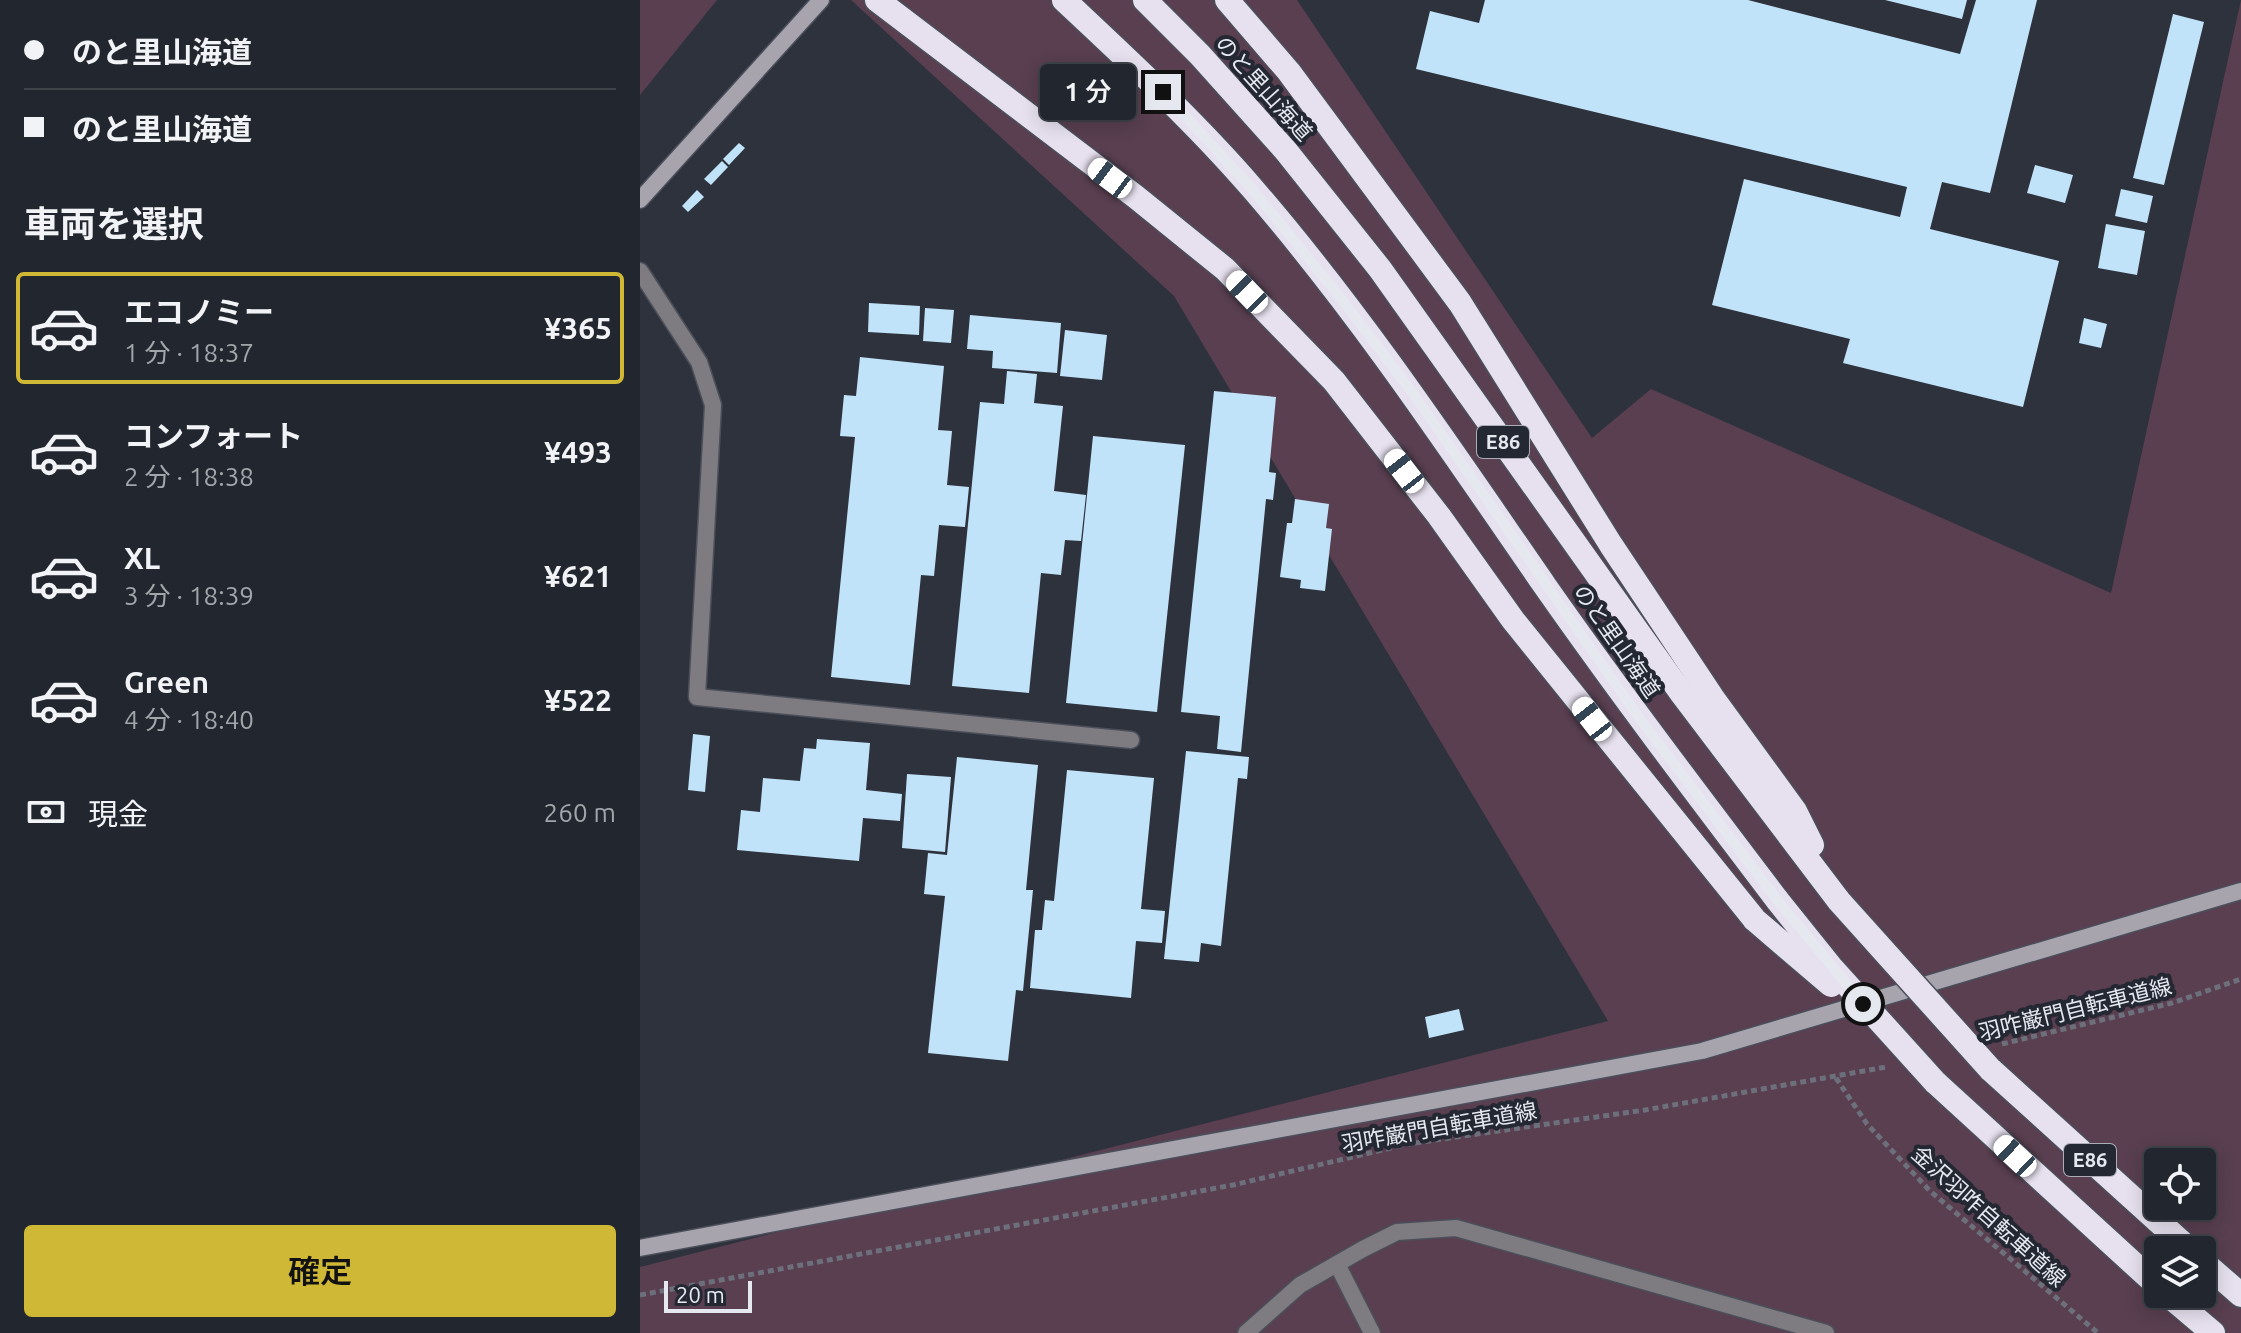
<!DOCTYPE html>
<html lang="ja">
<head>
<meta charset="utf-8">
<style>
  :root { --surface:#22262e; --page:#2e323a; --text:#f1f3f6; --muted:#a2a5aa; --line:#3f434a; --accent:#d0b837 }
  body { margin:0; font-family:Ubuntu,"Noto Sans JP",sans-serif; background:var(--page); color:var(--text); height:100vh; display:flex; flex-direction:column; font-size:30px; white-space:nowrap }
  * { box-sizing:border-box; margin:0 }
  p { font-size:26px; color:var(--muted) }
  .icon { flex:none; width:44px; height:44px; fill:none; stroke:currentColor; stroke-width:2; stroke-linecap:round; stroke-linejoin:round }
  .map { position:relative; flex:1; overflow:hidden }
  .sheet { display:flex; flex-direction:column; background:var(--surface); width:640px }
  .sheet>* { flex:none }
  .banner { display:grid; align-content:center; height:176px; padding:0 24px; background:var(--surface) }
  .buttons { position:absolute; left:1504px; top:1148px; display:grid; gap:16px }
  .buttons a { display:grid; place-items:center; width:72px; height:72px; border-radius:8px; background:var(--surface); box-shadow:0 4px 20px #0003,0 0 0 2px var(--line); font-size:40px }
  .scale { position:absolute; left:24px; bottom:20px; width:88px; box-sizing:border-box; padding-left:8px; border:4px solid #e6e8f0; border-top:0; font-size:22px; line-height:28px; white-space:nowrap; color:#e6e8f0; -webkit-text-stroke:6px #242833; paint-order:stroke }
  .end { position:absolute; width:36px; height:36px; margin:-18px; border:10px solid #e6e8f0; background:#111; box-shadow:0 0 0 4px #111 }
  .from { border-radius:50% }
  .bubble { position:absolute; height:56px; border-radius:8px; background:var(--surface); box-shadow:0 4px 20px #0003,0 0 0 2px var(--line); font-size:26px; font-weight:600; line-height:56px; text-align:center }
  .car { position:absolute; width:24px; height:48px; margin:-24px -12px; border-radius:10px; box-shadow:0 0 6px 2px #0007; background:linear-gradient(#fff 24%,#345 0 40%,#fff 0 76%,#345 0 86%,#fff 0) }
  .banner b { display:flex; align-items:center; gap:28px; height:76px; font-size:30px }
  .banner b+b { border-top:2px solid var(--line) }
  .banner i { width:20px; height:20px; background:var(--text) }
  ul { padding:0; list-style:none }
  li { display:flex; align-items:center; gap:24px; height:112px; margin:0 16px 12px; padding:0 8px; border:4px solid transparent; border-radius:8px }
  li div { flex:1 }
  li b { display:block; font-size:30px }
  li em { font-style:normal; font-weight:600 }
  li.on { border-color:var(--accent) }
  li>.icon { width:72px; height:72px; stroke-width:1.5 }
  h2 { padding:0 24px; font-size:36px; line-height:96px }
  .pay { display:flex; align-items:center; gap:20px; height:88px; padding:0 24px; font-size:30px }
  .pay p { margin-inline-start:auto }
  .cta { display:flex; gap:16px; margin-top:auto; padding:16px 24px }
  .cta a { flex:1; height:92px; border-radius:8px; background:var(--accent); color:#111; font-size:32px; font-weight:600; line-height:92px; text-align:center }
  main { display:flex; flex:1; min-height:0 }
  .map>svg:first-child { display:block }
</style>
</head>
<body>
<main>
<section class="sheet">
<div class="banner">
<b><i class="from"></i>のと里山海道</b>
<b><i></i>のと里山海道</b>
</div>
<h2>車両を選択</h2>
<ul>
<li class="on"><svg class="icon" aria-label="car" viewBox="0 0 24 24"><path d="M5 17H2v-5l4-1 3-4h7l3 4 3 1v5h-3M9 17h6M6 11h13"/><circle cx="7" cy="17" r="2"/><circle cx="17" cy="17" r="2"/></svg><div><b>エコノミー</b><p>1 分 · 18:37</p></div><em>¥365</em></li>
<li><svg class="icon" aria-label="car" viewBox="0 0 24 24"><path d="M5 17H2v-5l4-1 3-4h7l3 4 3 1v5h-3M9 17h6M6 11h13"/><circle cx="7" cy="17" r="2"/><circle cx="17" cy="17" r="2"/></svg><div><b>コンフォート</b><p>2 分 · 18:38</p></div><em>¥493</em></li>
<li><svg class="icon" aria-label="car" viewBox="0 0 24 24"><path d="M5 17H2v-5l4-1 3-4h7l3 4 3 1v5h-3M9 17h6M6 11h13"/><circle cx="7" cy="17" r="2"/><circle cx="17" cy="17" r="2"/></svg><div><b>XL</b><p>3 分 · 18:39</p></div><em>¥621</em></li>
<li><svg class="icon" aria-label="car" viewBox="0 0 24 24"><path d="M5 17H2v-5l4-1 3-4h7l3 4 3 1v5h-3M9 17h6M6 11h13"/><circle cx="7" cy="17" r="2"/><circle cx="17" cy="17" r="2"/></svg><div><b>Green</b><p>4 分 · 18:40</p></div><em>¥522</em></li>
</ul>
<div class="pay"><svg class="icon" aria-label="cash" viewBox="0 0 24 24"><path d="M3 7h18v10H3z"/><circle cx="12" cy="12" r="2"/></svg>現金<p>260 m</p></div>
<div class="cta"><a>確定</a></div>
</section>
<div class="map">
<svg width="1601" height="1333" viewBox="0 0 1601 1333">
  <rect width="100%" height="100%" fill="#2e323d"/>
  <g fill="#593f50" fill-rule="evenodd">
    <polygon points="0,0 77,0 0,95"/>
    <path d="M211,0H657L952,438L1011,389L1471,593L1601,0V1333H0V1267L968,1021L534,296ZM1518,1162H1562V1206H1518ZM1518,1250H1562V1294H1518Z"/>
  </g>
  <g fill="#c1e3f9">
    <polygon points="845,0 1108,0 1320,54 1336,0 1397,0 1350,193 1302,182 1290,229 1419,261 1383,407 1203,363 1210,339 1072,305 1104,179 1260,217 1267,187 776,69 790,11 839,23"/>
    <polygon points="1245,0 1327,0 1322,19"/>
    <polygon points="1533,14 1564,22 1524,185 1493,178"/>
    <polygon points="99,143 105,148 89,165 83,159"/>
    <polygon points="82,161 88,167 71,185 64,179"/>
    <polygon points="1395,165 1433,175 1425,203 1387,193"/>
    <polygon points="1481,189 1513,196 1507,223 1475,216"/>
    <polygon points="57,190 64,197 48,212 42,206"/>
    <polygon points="1466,224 1505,231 1497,275 1458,268"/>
    <polygon points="229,303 280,306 279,335 228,332"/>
    <polygon points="285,308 314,310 311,343 283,341"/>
    <polygon points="330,315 421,323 417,373 352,368 353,351 327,349"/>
    <polygon points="1444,318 1467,324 1461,348 1439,343"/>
    <polygon points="425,330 467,335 462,380 420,376"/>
    <polygon points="220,357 304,366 298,430 312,431 307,485 329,487 325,527 299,525 294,576 281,575 270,685 191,677 215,437 200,436 204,395 216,396"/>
    <polygon points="367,371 397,374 394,403 423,406 414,491 446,495 441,541 425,540 421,575 401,573 389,693 312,686 340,402 364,404"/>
    <polygon points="574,391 636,397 629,472 636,473 633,500 626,499 601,752 577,749 580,716 541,712"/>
    <polygon points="453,436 545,445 517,712 426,703"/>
    <polygon points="655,499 689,504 686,528 692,529 685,591 660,588 661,580 640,577 647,523 652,523"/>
    <polygon points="53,734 70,736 65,792 48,790"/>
    <polygon points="177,739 230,743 226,790 262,794 260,821 223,818 219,861 97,850 101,810 120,812 123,778 160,781 164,748 176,749"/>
    <polygon points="546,751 609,757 607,779 598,778 581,946 561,943 559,962 524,959"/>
    <polygon points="317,757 398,765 386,890 393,890 383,991 376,990 368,1061 288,1053 305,896 284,894 288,853 307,855"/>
    <polygon points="427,770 514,778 501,909 525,911 522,943 496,941 491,998 390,988 395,930 402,930 405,900 414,901"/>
    <polygon points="267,774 311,777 305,852 262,848"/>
    <polygon points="819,1009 824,1030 789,1038 785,1017"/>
  </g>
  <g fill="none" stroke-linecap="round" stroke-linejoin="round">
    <g stroke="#4b4f5a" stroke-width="19">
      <g id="lane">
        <polyline points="697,1264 732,1333"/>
        <polyline points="606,1333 660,1285 723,1249 757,1232 816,1228 1186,1333"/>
      </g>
    </g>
    <g stroke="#4b4f5a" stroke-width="19">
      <polyline id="street" points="0,271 59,362 73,405 57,697 491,740"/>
    </g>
    <g stroke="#4b4f5a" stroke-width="19">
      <g id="secondary">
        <polyline points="0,200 181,0"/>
        <polyline points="0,1248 1062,1051 1601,891"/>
      </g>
    </g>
    <g stroke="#4b4f5a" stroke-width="27">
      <g id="highway">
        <polyline points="237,0 496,197 585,269 694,381 799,516 873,620 1115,920"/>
        <path d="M424,0C489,61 554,121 612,188C720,313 811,450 905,586C980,693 1059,797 1138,901"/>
        <polyline points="505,0 560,55 646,151 740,269 1042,694 1199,901"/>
        <polyline points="587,0 649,72 820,303 971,545 1072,697 1155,811 1172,845"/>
        <polyline points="1350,1069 1550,1250"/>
        <polyline points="1295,1082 1518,1286"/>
        <polyline points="1562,1261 1601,1295"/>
        <polyline points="1527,1294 1573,1333"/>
      </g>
    </g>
    <g stroke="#6d707a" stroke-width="5" stroke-dasharray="6 4" stroke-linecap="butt">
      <polyline points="1362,1044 1532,1003 1601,979"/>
      <polyline points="1196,1078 1227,1124 1290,1191 1458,1333"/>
      <polyline points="0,1295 593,1185 768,1144 1005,1110 1246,1067"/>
    </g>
    <use href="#lane" stroke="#7e7b81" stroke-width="16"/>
    <use href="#street" stroke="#7e7b81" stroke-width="16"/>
    <use href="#secondary" stroke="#a8a4ae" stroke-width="16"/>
    <use href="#highway" stroke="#e7e1ef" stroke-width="24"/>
    <g stroke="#4b4f5a" stroke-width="27" stroke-linecap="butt">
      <g id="highway-bridge">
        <polyline points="1138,901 1191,967 1295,1082"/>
        <polyline points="1199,901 1350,1069"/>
        <polyline points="1115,920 1191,985"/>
      </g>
    </g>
    <use href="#highway-bridge" stroke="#e7e1ef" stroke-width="24"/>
  </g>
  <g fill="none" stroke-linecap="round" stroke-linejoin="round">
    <polyline stroke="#e6e8f0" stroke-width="10" points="523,92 611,188 700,297 772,392 1000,719 1138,901 1223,1004"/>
  </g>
  <g text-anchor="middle" stroke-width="8" stroke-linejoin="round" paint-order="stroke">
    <g fill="#242833" stroke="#acaeb7" stroke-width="2">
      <rect x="837" y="426" width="52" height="32" rx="6"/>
      <rect x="1424" y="1144" width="52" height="32" rx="6"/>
    </g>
    <g font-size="20" font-weight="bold" fill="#e6e8f0">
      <text x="863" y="449">E86</text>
      <text x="1450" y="1167">E86</text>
    </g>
    <g font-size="22" fill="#e6e8f0" stroke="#242833">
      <text transform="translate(624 88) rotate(48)" y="8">のと里山海道</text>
      <text transform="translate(977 641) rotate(55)" y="8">のと里山海道</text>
      <text transform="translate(1435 1009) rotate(-14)" y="8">羽咋巌門自転車道線</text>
      <text transform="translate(799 1127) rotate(-10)" y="8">羽咋巌門自転車道線</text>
      <text transform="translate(1349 1216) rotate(42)" y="8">金沢羽咋自転車道線</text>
    </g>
  </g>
</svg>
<div class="buttons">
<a><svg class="icon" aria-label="locate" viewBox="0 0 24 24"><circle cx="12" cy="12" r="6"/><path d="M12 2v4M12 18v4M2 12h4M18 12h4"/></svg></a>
<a><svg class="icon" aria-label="layers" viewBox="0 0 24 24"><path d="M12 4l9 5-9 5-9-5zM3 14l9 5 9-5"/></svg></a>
</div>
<div class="scale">20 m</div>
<i class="end from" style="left:1223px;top:1004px"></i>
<i class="end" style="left:523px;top:92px"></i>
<div class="bubble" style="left:400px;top:64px;width:96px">1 分</div>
<i class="car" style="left:470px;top:178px;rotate:307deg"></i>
<i class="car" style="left:607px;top:292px;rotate:316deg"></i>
<i class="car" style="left:764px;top:471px;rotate:322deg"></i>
<i class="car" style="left:952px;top:719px;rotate:322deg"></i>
<i class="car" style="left:1375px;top:1156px;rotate:313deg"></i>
</div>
</main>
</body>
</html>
